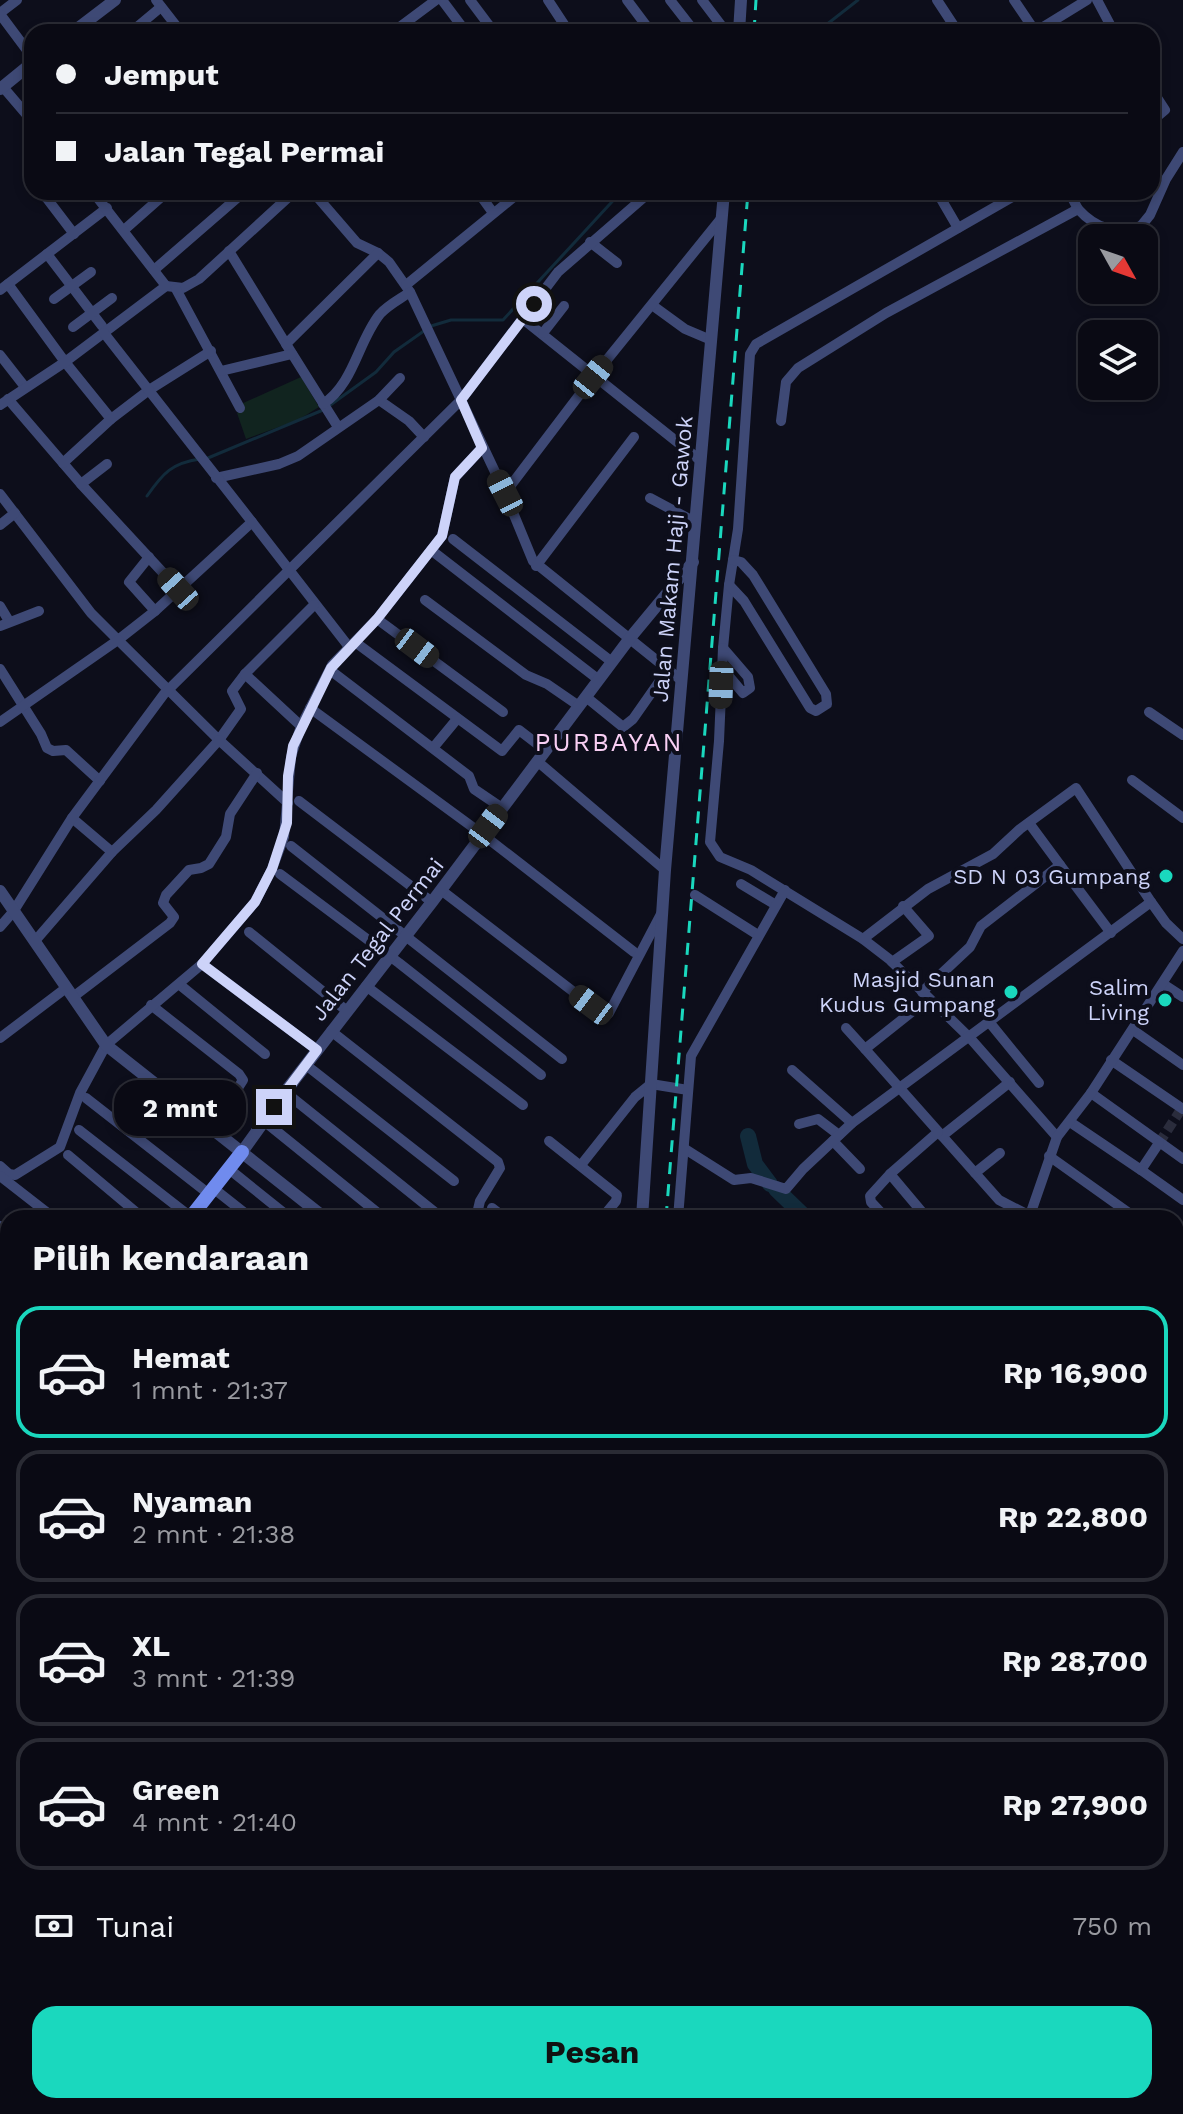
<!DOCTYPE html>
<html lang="id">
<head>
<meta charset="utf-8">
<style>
  :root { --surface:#0a0a14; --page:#13131d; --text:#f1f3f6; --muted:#999aa0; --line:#2a2b34; --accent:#1ad8be }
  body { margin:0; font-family:"Work Sans",sans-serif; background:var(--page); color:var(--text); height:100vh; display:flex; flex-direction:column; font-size:30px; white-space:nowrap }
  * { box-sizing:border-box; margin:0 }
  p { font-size:26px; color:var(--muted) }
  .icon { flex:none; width:44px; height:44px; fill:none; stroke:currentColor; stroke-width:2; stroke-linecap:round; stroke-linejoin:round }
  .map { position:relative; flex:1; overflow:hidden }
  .drawer { position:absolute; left:0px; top:1210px; width:1184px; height:904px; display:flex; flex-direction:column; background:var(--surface); border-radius:24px 24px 0 0; box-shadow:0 4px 12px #0003,0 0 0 2px var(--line) }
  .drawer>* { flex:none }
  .banner { position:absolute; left:24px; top:24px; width:1136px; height:176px; border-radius:24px; box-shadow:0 4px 12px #0003,0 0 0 2px var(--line); display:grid; align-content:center; height:176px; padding:0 32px; background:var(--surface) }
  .needle { width:52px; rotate:130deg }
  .controls { position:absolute; left:1078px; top:224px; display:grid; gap:16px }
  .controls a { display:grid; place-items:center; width:80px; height:80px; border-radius:16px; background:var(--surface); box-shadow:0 4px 12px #0003,0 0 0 2px var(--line); font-size:40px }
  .end { position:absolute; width:36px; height:36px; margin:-18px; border:10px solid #cdd3f9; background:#111; box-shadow:0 0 0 4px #111 }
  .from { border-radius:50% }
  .bubble { position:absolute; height:56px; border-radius:24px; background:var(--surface); box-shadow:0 4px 12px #0003,0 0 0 2px var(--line); font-size:26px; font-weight:700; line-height:56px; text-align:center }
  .car { position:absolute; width:24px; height:48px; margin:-24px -12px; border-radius:10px; box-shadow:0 0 6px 2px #0007; background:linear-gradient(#222 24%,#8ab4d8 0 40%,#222 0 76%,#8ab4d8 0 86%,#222 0) }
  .banner b { display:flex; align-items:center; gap:28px; height:76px; font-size:30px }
  .banner b+b { border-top:2px solid var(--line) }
  .banner i { width:20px; height:20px; background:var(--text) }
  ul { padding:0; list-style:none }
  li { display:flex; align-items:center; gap:24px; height:132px; margin:0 16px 12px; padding:0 16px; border:4px solid var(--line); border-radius:24px }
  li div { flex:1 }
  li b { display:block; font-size:30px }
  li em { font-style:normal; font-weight:700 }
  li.selected { border-color:var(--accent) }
  li>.icon { width:72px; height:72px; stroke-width:1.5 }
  h2 { padding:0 32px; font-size:36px; line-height:96px }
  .pay { display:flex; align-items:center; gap:20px; height:88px; padding:0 32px; font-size:30px }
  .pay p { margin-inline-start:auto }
  .primary-button { display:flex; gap:16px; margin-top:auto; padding:16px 32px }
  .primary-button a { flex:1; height:92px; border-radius:24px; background:var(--accent); color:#111; font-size:32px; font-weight:700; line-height:92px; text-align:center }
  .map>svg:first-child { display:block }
</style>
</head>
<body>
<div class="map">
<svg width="1183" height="2114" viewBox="0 0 1183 2114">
  <rect width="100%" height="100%" fill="#0d0e1b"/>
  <polygon fill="#11241f" points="301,377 319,407 298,420 246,439 237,413 243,409 241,404"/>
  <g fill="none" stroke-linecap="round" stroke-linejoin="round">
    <g stroke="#122b3b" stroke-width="3">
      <polyline points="817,32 858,0"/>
      <polyline points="329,406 376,372 394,352 431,326 451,320 503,320 621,192"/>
      <polyline points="208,458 323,410"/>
      <path d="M147,496C163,473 172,463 200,459"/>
      <polyline points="1176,1341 1183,1338"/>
    </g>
    <g stroke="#122b3b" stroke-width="16">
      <polyline points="748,1136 755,1164 770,1184"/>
      <polyline points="776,1189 806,1218"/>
      <polyline points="446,2114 447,2106"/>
    </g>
    <polyline stroke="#2a2c3c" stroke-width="10" stroke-dasharray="10 5" stroke-linecap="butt" points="1159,1143 1182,1108"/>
    <g stroke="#3e4975" stroke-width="10">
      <polyline points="156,0 181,32"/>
      <polyline points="442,0 466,32"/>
      <polyline points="470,0 494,32"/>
      <polyline points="548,0 569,32"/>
      <polyline points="627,0 651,32"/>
      <polyline points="670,0 695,32"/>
      <polyline points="702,0 724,29"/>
      <polyline points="937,0 958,32"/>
      <polyline points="1014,0 1035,31"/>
      <polyline points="1097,0 1114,32"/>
      <polyline points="0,13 17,0"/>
      <polyline points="0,14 32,57"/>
      <polyline points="131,32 161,7"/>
      <polyline points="393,32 436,0"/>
      <polyline points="1035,32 1087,0"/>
      <polyline points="3,87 32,121"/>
      <polyline points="1152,90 1165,110 1152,121"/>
      <polyline points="42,192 74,234"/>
      <polyline points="313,192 357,243 378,253 389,262 410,292 505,493 533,561 681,680"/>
      <polyline points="478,192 491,210"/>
      <polyline points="937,192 958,228"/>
      <polyline points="1021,192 756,344 750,354 738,529 729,585 723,648 719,741 710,842 720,857 751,870 863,939 889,959 970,1038 1057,1137"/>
      <polyline points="1069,192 1078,209"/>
      <polyline points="124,230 167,192"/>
      <polyline points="590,242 617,263"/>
      <polyline points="229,251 286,344 378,253"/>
      <polyline points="47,254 102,326"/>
      <polyline points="154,270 244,192"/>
      <polyline points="8,284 65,362 111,419"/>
      <polyline points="406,285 520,192"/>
      <polyline points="166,286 183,288 199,279 294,192"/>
      <polyline points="176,289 240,408"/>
      <polyline points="0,290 107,208"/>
      <polyline points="54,299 91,272"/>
      <polyline points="652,305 685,329 711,340"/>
      <polyline points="523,319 701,461"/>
      <polyline points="73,327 112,298"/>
      <polyline points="543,333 564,306"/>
      <polyline points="286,344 338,427"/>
      <polyline points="0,355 25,387"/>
      <polyline points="221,371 292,354"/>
      <polyline points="8,399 81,484 178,589"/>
      <polyline points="379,400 409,421 424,437"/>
      <path d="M323,404C354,384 358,341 380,314C388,305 400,299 410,292"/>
      <polyline points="0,405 65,362 166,286 93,192"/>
      <path d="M781,421L786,382L798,368L886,313L1078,209C1097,230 1115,233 1141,226L1150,215L1166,179L1183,152"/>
      <polyline points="63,463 111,419 149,390 211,351"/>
      <polyline points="216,478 279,464 298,456 379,400 400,378"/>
      <polyline points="81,484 107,464"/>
      <polyline points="505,493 593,377 720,220"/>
      <polyline points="0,494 91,613 118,640 155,611 252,522 104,333"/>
      <polyline points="650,498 695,522"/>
      <polyline points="252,522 349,647"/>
      <polyline points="0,525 15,513"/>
      <polyline points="453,539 612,662"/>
      <polyline points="431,550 599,680"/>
      <polyline points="149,557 129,582 155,611"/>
      <polyline points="536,566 634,437"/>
      <polyline points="729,585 744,601 810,708 816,711 827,704 826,694 753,575 741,562 733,560"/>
      <polyline points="425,600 526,675 547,684 579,706"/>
      <polyline points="0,606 9,621"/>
      <polyline points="377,619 503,712"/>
      <polyline points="0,626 39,611"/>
      <polyline points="355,642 502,751 519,730 545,750"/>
      <polyline points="722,668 743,693 750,688 748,677 723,648"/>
      <polyline points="0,669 41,734 47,748 53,751 66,750 100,781"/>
      <polyline points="330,670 469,776 474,789 502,808"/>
      <polyline points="586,697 623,727 633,719 668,669"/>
      <polyline points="310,708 482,834 634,952"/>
      <polyline points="1149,712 1183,735"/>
      <polyline points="0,722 118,640 219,740 241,709 232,691 245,674"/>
      <polyline points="301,726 245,674 314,605"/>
      <polyline points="433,748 457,719"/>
      <polyline points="537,761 665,870"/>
      <polyline points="1132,780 1183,818"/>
      <polyline points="299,801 432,902"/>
      <polyline points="72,818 112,852"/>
      <polyline points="1029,823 1060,865"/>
      <polyline points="291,846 562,1059"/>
      <polyline points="280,874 399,963 541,1075"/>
      <polyline points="741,884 776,905"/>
      <polyline points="441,890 605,1016 609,1013 661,914"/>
      <polyline points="695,895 758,935"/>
      <polyline points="0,927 13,912 72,818 164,694 461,400 558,272 650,192"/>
      <polyline points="249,932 347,1011"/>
      <polyline points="863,939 928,889 993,854 1020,829 1076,788 1151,902"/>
      <polyline points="35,941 112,852 156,810 219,740 288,803"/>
      <polyline points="892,962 929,936 903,906"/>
      <polyline points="202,964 317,1050"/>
      <polyline points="1163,984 1183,997"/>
      <polyline points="180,985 265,1054"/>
      <polyline points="366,986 523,1105"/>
      <polyline points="922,992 970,947 981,926 1060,865 1111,933"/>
      <polyline points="73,997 170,923 174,917 163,903 166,895 189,870 201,868 209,864 226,837 230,814 257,773"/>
      <polyline points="928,999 865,1049 999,1200 1034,1218"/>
      <polyline points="151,1005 239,1074 243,1080 236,1091"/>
      <polyline points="990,1023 1039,1083"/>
      <polyline points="846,1028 865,1049"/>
      <polyline points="1133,1030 1183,1065"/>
      <polyline points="331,1031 498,1162 500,1168 480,1201 476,1218"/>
      <polyline points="0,1038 66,988"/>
      <polyline points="1111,1060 1183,1109"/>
      <polyline points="306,1065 454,1181"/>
      <polyline points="792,1070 852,1123"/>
      <polyline points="285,1092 442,1218"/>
      <polyline points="1091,1093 1183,1159"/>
      <polyline points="86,1098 209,1194"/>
      <polyline points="264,1121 384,1218"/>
      <polyline points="1070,1122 1141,1170 1159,1143"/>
      <polyline points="799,1124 818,1119 839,1135"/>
      <polyline points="79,1130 192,1218"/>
      <polyline points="942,1136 1010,1082"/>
      <polyline points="549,1141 617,1195 616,1201 602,1218"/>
      <polyline points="833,1141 860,1169"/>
      <polyline points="685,1149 734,1180 751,1178 786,1189 803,1169 852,1123 1151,902 1166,923 1183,939"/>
      <polyline points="68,1155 143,1218"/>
      <polyline points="1049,1156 1136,1218"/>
      <polyline points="581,1165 635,1097 651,1084 688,1090"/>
      <polyline points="0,1166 9,1174 15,1175 60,1147 80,1093 106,1045 202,964 255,902 272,869 284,837 291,757 301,726 332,665 377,619 442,536 455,477 482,448"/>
      <polyline points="229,1169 290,1218"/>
      <polyline points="1141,1170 1183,1200"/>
      <polyline points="975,1173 1000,1153"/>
      <polyline points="890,1174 927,1218"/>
      <polyline points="0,1176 54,1218"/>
      <polyline points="213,1188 251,1218"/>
      <polyline points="492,1208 505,1218"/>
      <polyline points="1030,1215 1057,1137 1091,1093 1183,951"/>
      <polyline points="678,1218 691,1056 785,890"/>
      <polyline points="886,1218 871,1202 870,1196 890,1174 938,1132"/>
      <polyline points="0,1226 8,1232"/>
      <polyline points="1176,1245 1183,1250"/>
      <polyline points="0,1276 8,1282"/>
      <polyline points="1176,1298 1183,1298"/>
      <polyline points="0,1319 6,1325 0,1334"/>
      <polyline points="1176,1473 1183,1469"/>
      <polyline points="0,1504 8,1511"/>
      <polyline points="0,1537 8,1544"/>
      <polyline points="1176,1549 1183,1559"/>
      <polyline points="0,1589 8,1578"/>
      <polyline points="0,1612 8,1619"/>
      <polyline points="0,1653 8,1660"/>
      <polyline points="1176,1668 1183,1664"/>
      <polyline points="0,1690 8,1679"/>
      <polyline points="0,1715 8,1721"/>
      <polyline points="0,1735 8,1742"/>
      <polyline points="1176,1861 1183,1870"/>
      <polyline points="1176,1903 1183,1912"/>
      <polyline points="0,1954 8,1948"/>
      <polyline points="0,1969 8,1981"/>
      <polyline points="1176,2041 1183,2035"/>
      <polyline points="0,2054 8,2067"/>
      <polyline points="1176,2097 1183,2104"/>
      <polyline points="331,2106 337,2114"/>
      <polyline points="603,2106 605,2114"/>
      <polyline points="673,2106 680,2114"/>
      <polyline points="30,2114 48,2106"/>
      <polyline points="174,2114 190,2106"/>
      <polyline points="463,2114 476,2106"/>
      <polyline points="577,2114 578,2106"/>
      <polyline points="719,2114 727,2106"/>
      <polyline points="816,2114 826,2106"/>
      <polyline points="1082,2114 1092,2106"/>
    </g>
    <g stroke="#3e4975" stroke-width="12">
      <polyline points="73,32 115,0"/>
      <polyline points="739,32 741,0"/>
      <polyline points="0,89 32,63"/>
      <polyline points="0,891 106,1045 325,1218"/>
      <polyline points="242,1152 285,1092 432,902 630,638 693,562"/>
      <polyline points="642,1218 665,870 724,192"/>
      <polyline points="231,2106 236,2114"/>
    </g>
    <g stroke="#708bee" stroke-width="14">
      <polyline points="190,1218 242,1152"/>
      <polyline points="0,1467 8,1457"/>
    </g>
    <g stroke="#9761ec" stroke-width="16">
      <polyline points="1176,1885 1183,1879"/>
      <polyline points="921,2114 930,2106"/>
    </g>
    <g stroke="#1ad8be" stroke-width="3" stroke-dasharray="12 10" stroke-linecap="butt">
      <polyline points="754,32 756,0"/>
      <polyline points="666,1218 748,192"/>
      <polyline points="595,2114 595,2106"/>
    </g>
  </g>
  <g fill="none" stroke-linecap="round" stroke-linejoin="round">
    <polyline stroke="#cdd3f9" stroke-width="10" points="274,1107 317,1050 202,964 255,902 272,869 287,823 288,776 293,746 331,668 377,619 442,536 455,477 482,448 461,400 534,304"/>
  </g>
  <g fill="#1ad8be" stroke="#0d0e1b" stroke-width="3">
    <circle cx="1166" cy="876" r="8"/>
    <circle cx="1011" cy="992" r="8"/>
    <circle cx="1165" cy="1000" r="8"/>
  </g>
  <g text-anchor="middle" stroke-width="8" stroke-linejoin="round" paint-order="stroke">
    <g font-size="22" fill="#cdd3f9" stroke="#0d0e1b">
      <text transform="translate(672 559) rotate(-85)" y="8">Jalan Makam Haji - Gawok</text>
      <text transform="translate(377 939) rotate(-52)" y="8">Jalan Tegal Permai</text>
    </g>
    <g font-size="22" fill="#cdd3f9" stroke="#0d0e1b" text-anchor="end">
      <text x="1150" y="884">SD N 03 Gumpang</text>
      <text x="995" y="987">Masjid Sunan<tspan x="995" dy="25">Kudus Gumpang</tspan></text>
      <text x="1149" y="995">Salim<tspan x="1149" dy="25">Living</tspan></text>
    </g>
    <g font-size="26" letter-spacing="2" fill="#f9cff4" stroke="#0d0e1b">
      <text x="609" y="751">PURBAYAN</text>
    </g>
  </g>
</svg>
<div class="controls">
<a><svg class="needle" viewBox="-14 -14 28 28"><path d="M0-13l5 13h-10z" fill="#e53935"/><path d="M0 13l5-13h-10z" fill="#999aa0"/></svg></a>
<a><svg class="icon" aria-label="layers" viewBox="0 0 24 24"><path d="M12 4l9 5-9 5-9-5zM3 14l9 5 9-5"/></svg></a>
</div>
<i class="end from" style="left:534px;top:304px"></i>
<i class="end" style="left:274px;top:1107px"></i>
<div class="bubble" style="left:114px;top:1080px;width:132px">2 mnt</div>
<i class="car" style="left:593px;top:377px;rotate:39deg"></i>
<i class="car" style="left:505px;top:493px;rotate:333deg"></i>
<i class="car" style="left:178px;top:589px;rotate:318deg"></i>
<i class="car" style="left:417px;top:648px;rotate:127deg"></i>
<i class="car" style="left:721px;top:685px;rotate:182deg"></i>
<i class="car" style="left:488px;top:826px;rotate:37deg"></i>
<i class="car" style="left:591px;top:1005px;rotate:307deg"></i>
<div class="banner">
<b><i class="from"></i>Jemput</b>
<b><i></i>Jalan Tegal Permai</b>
</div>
<section class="drawer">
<h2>Pilih kendaraan</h2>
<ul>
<li class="selected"><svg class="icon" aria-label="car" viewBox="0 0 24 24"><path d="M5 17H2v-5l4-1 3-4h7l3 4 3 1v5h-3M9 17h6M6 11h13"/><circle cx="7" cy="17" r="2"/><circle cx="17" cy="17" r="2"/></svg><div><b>Hemat</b><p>1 mnt · 21:37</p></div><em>Rp 16,900</em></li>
<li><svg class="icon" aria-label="car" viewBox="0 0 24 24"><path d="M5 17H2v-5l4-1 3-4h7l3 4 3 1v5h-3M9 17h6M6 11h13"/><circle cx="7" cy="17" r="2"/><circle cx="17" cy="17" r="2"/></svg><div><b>Nyaman</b><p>2 mnt · 21:38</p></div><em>Rp 22,800</em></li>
<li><svg class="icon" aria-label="car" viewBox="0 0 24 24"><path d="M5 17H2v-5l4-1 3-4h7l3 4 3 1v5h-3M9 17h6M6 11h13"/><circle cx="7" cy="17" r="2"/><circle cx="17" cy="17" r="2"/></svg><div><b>XL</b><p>3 mnt · 21:39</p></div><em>Rp 28,700</em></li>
<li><svg class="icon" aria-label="car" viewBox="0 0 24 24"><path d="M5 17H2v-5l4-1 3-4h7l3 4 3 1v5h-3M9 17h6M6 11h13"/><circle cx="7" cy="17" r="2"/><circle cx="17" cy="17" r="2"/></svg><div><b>Green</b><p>4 mnt · 21:40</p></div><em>Rp 27,900</em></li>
</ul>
<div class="pay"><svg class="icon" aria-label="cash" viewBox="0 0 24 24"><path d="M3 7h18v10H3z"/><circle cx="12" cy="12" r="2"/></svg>Tunai<p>750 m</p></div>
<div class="primary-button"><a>Pesan</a></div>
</section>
</div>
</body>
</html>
